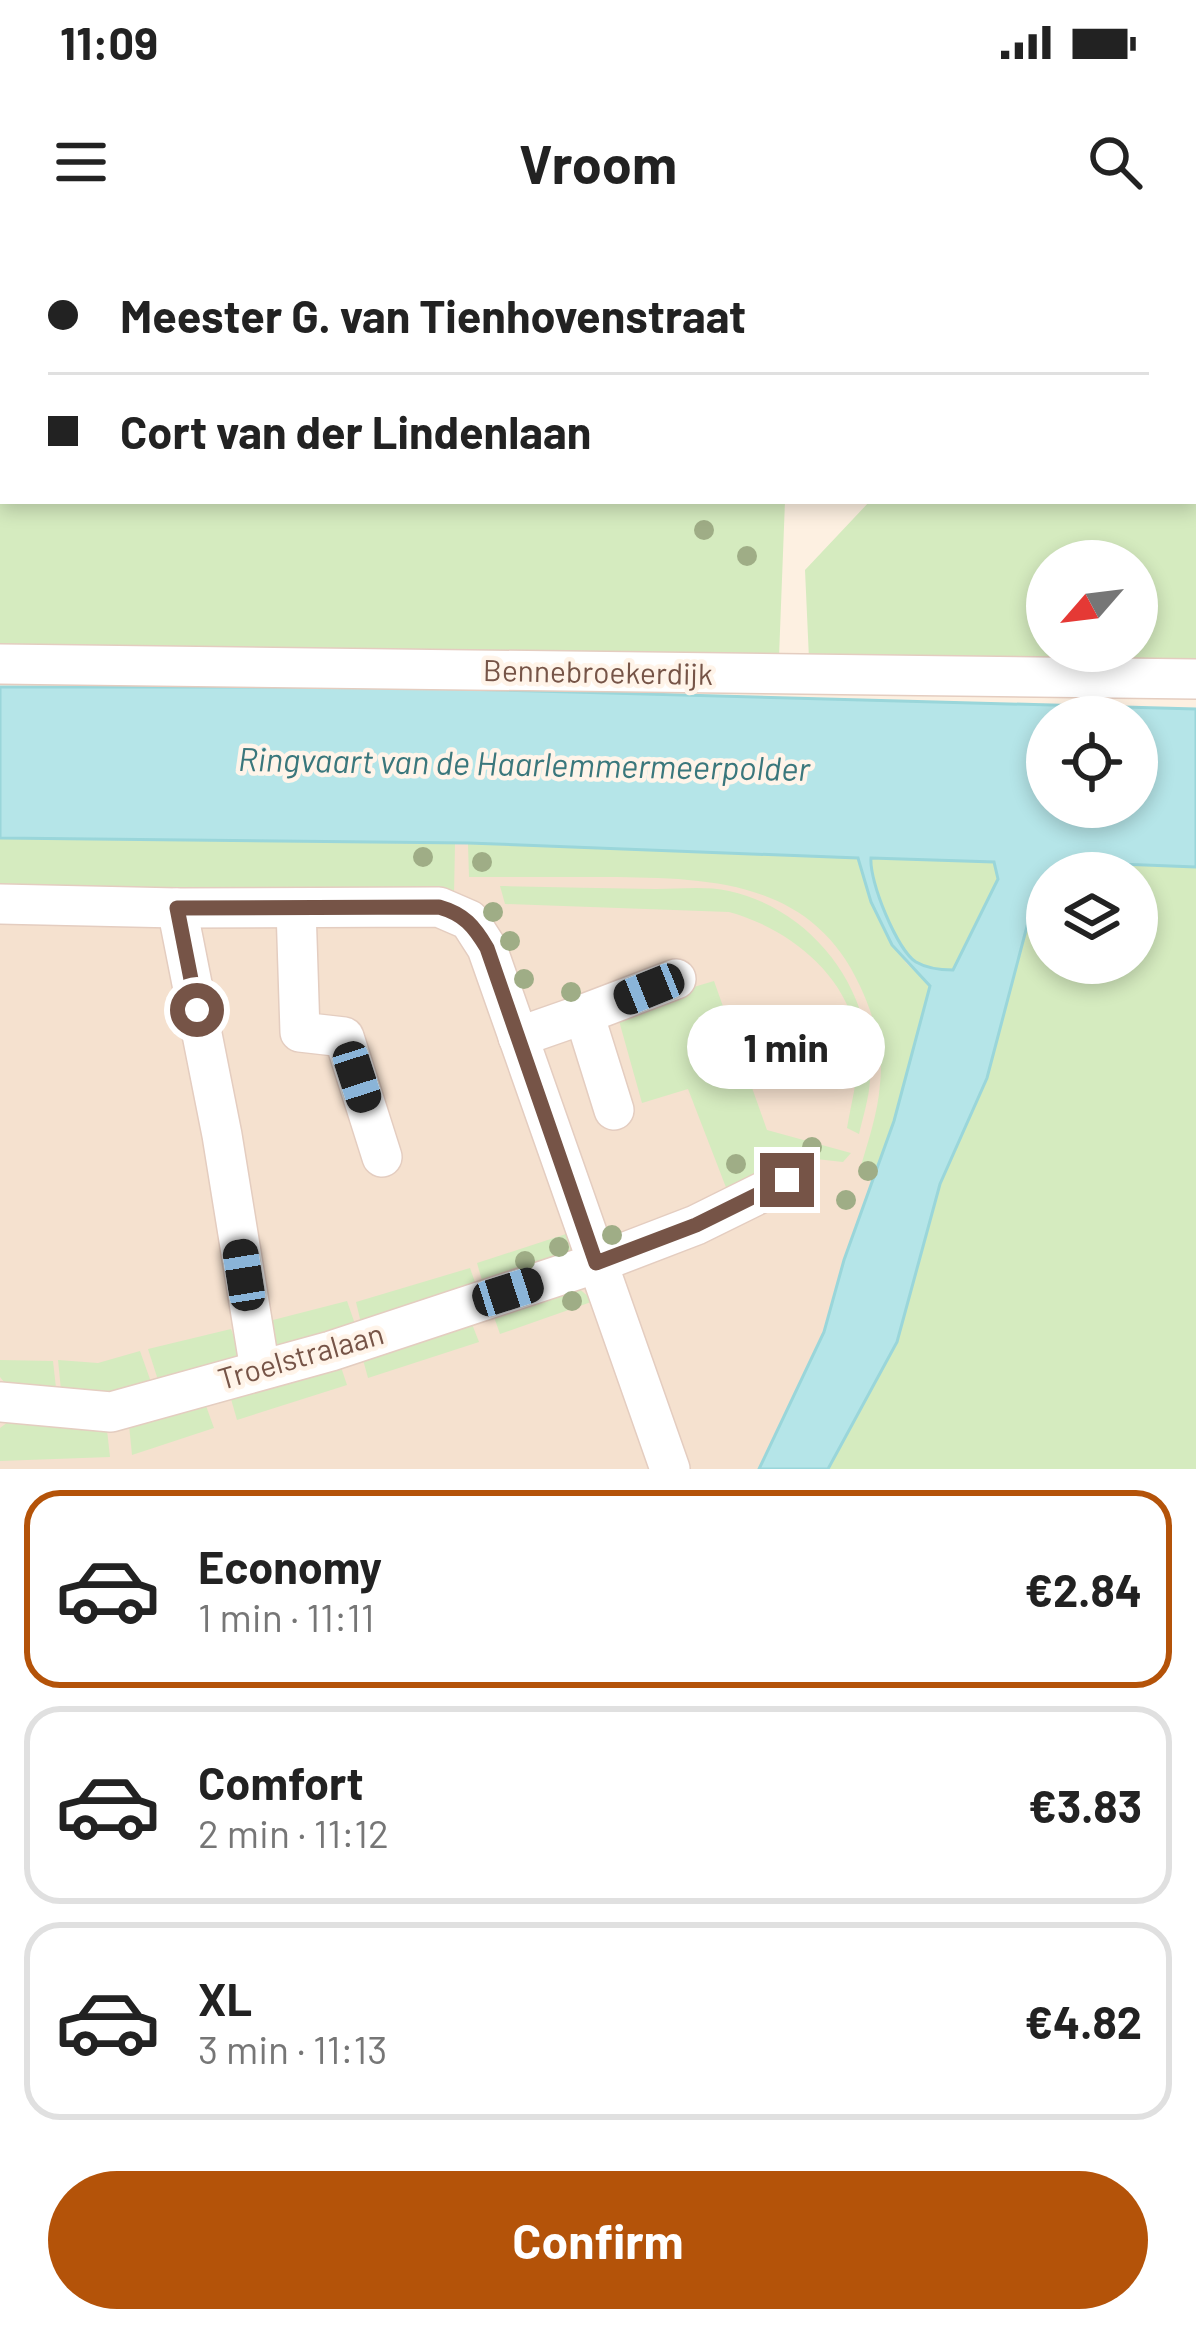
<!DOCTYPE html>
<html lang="en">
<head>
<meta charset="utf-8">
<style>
  :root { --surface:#fff; --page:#f6f6f6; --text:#222; --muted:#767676; --line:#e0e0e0; --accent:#b45309 }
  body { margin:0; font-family:Barlow,sans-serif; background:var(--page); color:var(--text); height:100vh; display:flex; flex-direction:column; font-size:45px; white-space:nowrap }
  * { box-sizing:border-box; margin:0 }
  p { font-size:39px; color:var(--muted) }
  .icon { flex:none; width:66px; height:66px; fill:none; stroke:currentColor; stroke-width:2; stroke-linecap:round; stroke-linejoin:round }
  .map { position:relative; height:1229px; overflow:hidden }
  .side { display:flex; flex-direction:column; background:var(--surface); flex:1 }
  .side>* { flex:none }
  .guide { position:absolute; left:0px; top:0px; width:1197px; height:264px; box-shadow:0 6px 18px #0003; display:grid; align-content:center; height:264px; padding:0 48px; background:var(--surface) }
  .needle { width:78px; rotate:242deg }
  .fabs { position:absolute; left:1026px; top:300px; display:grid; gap:24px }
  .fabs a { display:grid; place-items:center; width:132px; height:132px; border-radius:50%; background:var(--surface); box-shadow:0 6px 18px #0003; font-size:60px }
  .end { position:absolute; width:54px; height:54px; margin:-27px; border:15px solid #765447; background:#fff; box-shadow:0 0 0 6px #fff }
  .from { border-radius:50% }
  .bubble { position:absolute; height:84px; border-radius:42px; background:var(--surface); box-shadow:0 6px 18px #0003; font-size:39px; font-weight:700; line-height:84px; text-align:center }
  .car { position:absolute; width:36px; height:72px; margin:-36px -18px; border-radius:15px; box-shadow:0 0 9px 3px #0007; background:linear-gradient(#222 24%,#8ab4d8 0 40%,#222 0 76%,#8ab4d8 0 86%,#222 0) }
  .guide b { display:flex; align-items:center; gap:42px; height:114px; font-size:45px }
  .guide b+b { border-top:3px solid var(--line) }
  .guide i { width:30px; height:30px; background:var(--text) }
  ul { padding:21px 0 0; list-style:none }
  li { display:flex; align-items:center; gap:36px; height:198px; margin:0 24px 18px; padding:0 24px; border:6px solid var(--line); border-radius:36px }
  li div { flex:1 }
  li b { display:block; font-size:45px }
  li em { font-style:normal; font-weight:700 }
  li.active { border-color:var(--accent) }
  li>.icon { width:108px; height:108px; stroke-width:1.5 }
  .cta { display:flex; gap:24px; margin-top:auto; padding:24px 48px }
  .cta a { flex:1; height:138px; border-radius:72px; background:var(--accent); color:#fff; font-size:48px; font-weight:700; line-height:138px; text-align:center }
  .status { display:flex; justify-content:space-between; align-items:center; height:84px; padding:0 60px; background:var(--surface); direction:ltr }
  .status svg { height:33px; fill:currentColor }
  header { display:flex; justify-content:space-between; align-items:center; height:156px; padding:0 48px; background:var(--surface); font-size:54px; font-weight:700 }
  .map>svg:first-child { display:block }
</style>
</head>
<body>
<div class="status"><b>11:09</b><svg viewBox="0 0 49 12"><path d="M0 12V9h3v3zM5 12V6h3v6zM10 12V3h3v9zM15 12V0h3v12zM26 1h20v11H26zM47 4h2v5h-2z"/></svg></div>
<header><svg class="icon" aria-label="menu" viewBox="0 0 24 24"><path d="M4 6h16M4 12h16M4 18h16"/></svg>Vroom<svg class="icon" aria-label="search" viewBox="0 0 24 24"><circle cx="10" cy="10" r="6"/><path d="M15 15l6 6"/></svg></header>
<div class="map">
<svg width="1196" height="1229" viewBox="0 0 1196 1229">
  <rect width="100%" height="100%" fill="#fdf0e1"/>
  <polygon fill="#f5e1cf" points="0,575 1021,593 796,1229 0,1229"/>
  <g fill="#d5ebbf" fill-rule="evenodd">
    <polygon points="0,0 66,0 3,3 0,161"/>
    <path d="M1128,0H1196V429L809,419L805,330L870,261H1194V3H1083ZM1047,321H1137V411H1047Z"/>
    <polygon points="0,202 3,261 785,261 779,417 0,412"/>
    <polygon points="0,598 455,604 454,655 434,650 0,646"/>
    <path d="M468,604L858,617L871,662L906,723L931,746L894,881L873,939L859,933C867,904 878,874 880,844C884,810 874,776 860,746C811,639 708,638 607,637C561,637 515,637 469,637Z"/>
    <path d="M871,618L995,621L998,639L953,730C940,730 928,729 916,722C897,709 869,641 871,618Z"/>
    <polygon points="1093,623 1196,627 1196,1229 828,1229 897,1102 940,944 987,838 1037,652 1047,648 1047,723 1137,723 1137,633 1084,633"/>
    <path d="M500,646C552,647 604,648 656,649C679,649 706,646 729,651C815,670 875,753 870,840C869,858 863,877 859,894L847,888C851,865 858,838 858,814C858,742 792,689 729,672L505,664Z"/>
    <polygon points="714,741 767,890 851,913 843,922 807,918 779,933 727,950 688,849 642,863 616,770"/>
    <polygon points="569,993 574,1008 566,1023 483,1044 477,1023"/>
    <polygon points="470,1028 476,1045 361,1083 356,1062"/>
    <polygon points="578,1048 594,1061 500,1094 494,1077"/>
    <polygon points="347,1061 355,1084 275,1107 269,1081"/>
    <polygon points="472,1084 479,1102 368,1138 362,1116"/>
    <polygon points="231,1089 240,1113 228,1129 158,1140 148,1109"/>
    <polygon points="140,1111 151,1142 112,1154 61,1150 58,1120 98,1123"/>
    <polygon points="0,1120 53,1121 56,1148 14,1154 0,1137"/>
    <polygon points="341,1127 347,1145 237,1180 231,1159"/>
    <polygon points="205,1163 214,1188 132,1215 129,1185"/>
    <polygon points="12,1179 107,1190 110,1217 0,1221 0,1188"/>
  </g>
  <path fill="#b5e5e8" stroke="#9ad6da" stroke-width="3" fill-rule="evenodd" d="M0,447H386L1196,469V627L1094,623L1084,633H1047V648L1036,652L987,838L940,944L897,1102L828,1229H759L824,1092L844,1020L894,881L930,746L892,705L871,662L858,618L468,603L0,598ZM1047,477H1137V567H1047ZM871,618L994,622L998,639L953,730C940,730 928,729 916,722C897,710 869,641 871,618Z"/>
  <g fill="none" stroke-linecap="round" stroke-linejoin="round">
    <g stroke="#9ad6da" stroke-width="8">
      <polyline points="203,3 204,0"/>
      <polyline points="1009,3 1069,0"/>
    </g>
    <g stroke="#e4cdc0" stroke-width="42">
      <g id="minor">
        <polyline points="0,424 1196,439"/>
        <polyline points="0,664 177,668 439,667 469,680 487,708 670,1229"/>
        <polyline points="177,668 222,895 260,1130"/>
        <polyline points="296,668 300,792 344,797 382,917"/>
        <polyline points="584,774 676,739"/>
        <polyline points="518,797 584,774 614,870"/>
        <polyline points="0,1162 111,1172 331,1111 597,1023 696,985 787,940"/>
      </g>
    </g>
    <use href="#minor" stroke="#fff" stroke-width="39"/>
  </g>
  <g fill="#9fad86">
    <circle cx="704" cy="290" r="10"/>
    <circle cx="747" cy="316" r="10"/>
    <circle cx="423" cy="617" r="10"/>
    <circle cx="482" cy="622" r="10"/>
    <circle cx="493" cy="672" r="10"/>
    <circle cx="510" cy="701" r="10"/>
    <circle cx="524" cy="739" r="10"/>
    <circle cx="571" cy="752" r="10"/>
    <circle cx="812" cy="907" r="10"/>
    <circle cx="736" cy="924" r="10"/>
    <circle cx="868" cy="931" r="10"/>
    <circle cx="808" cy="942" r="10"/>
    <circle cx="846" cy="960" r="10"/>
    <circle cx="612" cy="995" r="10"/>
    <circle cx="559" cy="1007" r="10"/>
    <circle cx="525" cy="1021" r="10"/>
    <circle cx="572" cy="1061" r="10"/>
  </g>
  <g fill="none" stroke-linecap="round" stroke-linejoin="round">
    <path stroke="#765447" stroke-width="15" d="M197,770L177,668L439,667C464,674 474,686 487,708L596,1023L696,985L787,940"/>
  </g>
  <g text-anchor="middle" stroke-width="9" stroke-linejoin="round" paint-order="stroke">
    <g font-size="30" fill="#765447" stroke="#fff4e9">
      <text transform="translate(598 433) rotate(1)" y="10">Bennebroekerdijk</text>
      <text transform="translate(301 1117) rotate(-16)" y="10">Troelstralaan</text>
    </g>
    <g font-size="33" font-style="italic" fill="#3a777c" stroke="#fff4e9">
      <text transform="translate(524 524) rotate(1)" y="12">Ringvaart van de Haarlemmermeerpolder</text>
    </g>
  </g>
</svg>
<div class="fabs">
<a><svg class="needle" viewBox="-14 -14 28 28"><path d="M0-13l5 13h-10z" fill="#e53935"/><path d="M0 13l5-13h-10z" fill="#767676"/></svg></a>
<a><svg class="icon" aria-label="locate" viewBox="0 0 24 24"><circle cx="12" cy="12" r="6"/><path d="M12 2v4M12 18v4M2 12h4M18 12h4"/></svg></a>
<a><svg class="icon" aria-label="layers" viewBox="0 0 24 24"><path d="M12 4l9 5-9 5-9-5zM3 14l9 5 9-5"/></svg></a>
</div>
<i class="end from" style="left:197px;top:770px"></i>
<i class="end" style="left:787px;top:940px"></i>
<div class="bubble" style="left:687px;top:765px;width:198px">1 min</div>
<i class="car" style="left:649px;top:749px;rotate:248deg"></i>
<i class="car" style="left:357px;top:837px;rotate:162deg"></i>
<i class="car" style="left:244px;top:1035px;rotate:351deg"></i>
<i class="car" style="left:508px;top:1052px;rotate:72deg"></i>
<div class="guide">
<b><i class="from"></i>Meester G. van Tienhovenstraat</b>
<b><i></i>Cort van der Lindenlaan</b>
</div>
</div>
<section class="side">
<ul>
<li class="active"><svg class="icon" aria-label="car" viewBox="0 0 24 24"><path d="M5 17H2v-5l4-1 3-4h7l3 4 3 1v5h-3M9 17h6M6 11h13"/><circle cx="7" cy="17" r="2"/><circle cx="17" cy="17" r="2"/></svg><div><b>Economy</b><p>1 min · 11:11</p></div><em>€2.84</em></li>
<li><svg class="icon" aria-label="car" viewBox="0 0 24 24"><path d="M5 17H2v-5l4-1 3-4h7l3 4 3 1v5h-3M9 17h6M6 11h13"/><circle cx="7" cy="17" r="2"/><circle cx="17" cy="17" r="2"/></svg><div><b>Comfort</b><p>2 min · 11:12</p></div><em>€3.83</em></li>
<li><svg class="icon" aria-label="car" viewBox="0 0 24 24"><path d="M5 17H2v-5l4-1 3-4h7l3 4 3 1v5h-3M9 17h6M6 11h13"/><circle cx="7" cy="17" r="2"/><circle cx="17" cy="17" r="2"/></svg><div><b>XL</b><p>3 min · 11:13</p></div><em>€4.82</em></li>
</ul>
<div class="cta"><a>Confirm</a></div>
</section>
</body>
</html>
